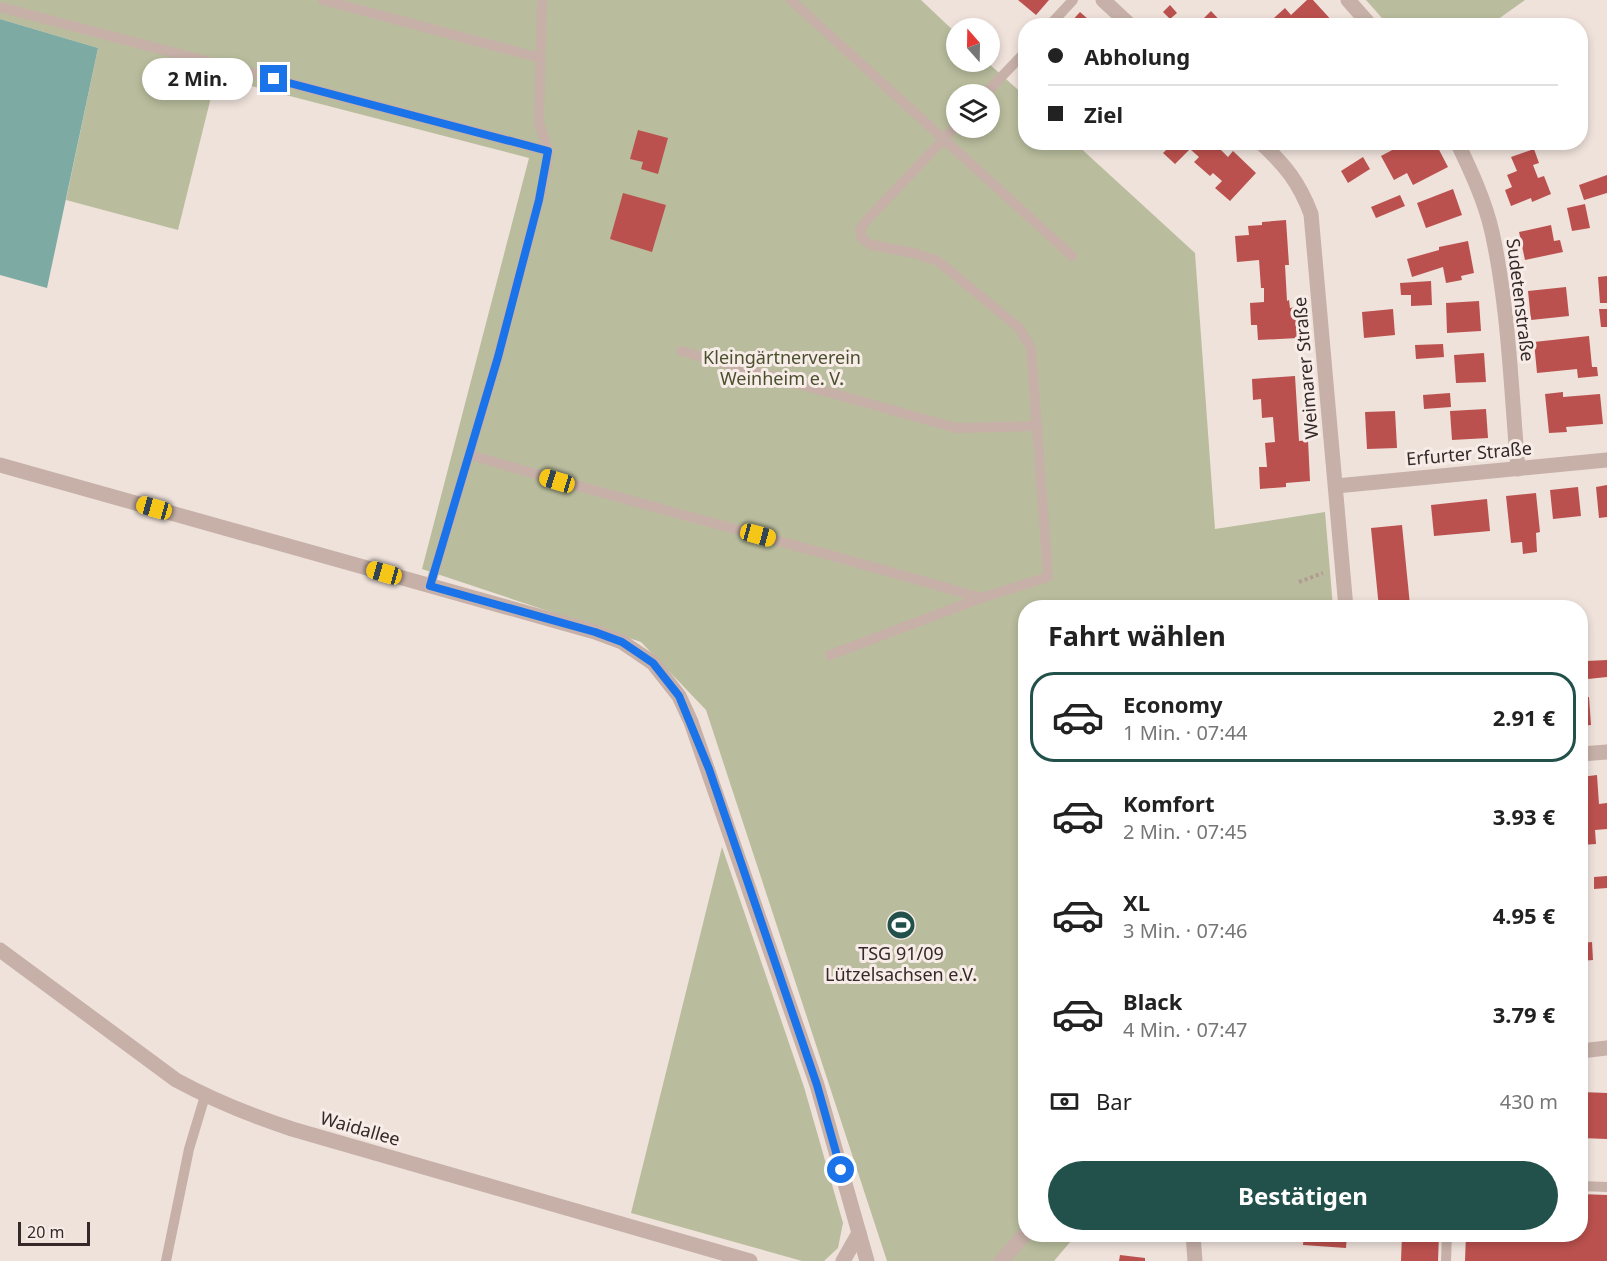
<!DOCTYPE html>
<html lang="de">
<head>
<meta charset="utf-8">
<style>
  :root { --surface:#fff; --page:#f2f2f2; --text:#222; --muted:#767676; --line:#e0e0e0; --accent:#21514a }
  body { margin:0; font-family:"Noto Sans",sans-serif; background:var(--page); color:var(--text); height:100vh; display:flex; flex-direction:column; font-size:22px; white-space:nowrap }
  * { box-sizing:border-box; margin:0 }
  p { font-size:20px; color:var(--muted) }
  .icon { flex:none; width:33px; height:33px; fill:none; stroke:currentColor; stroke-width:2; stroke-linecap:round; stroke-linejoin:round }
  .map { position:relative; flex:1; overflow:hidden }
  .side { position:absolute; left:1018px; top:600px; width:570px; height:642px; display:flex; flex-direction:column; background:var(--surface); border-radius:24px; box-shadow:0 3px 9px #0003 }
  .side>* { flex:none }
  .top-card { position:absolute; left:1018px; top:18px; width:570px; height:132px; border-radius:24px; box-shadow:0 3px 9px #0003; display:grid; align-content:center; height:132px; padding:0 30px; background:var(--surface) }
  .needle { width:39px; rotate:340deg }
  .controls { position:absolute; left:946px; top:18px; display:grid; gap:12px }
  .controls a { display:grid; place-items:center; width:54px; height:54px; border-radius:50%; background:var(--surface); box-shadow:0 3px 9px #0003; font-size:30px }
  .scale { position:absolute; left:18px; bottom:15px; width:72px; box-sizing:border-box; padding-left:6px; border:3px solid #342928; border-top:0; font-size:16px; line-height:21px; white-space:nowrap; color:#342928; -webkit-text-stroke:4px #f7ece7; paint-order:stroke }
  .end { position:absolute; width:27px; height:27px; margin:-14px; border:8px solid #1a73e8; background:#fff; box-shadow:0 0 0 3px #fff }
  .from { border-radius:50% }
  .bubble { position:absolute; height:42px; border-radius:21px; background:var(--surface); box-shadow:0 3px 9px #0003; font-size:20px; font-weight:700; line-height:42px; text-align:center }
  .car { position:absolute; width:18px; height:36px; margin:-18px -9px; border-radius:8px; box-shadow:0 0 4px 2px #0007; background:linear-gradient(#f5c518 24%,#345 0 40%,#f5c518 0 76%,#345 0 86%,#f5c518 0) }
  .top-card b { display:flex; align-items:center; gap:21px; height:57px; font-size:22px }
  .top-card b+b { border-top:2px solid var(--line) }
  .top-card i { width:15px; height:15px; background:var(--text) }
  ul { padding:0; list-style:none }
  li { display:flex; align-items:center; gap:18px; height:90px; margin:0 12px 9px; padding:0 18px; border:3px solid transparent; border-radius:24px }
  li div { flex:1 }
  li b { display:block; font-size:22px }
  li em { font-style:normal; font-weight:700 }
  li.selected { border-color:var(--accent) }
  li>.icon { width:54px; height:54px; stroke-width:1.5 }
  h2 { padding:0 30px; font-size:27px; line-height:72px }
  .pay { display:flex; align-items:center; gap:15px; height:66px; padding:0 30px; font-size:22px }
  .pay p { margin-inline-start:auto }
  .button { display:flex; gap:12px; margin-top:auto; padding:12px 30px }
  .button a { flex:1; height:69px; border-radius:36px; background:var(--accent); color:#fff; font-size:24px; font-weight:700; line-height:69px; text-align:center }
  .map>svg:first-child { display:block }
</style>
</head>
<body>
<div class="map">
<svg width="1607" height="1261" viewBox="0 0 1607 1261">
  <rect width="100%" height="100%" fill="#efe2db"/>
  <g fill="#b9bd9d" fill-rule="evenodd">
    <path d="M0,0H921L957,34V62H987L1026,97V142L1075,143L1195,253L1215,529L1325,512L1333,607L1026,608V1234L1076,1235L1054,1261H887L706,710L641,642L422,569L529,158L216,77L178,230L66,200L98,48L0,19ZM957,94H990V128H957Z"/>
    <polygon points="1366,0 1525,0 1490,25 1389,26"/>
    <polygon points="722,847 804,1087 843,1223 838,1248 824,1261 802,1261 631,1213"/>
  </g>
  <polygon fill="#7daaa2" points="0,19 98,48 47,288 0,275"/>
  <g fill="#bb514e">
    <polygon points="1018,0 1049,0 1036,15"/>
    <polygon points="1307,0 1313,0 1334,23 1330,26 1288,26 1284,21 1279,26 1265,26 1285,8 1291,15"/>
    <polygon points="1170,5 1177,13 1170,19 1163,12"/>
    <polygon points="1211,11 1225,26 1196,26"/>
    <polygon points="1080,12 1096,26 1071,26 1069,24"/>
    <polygon points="638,130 668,138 658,174 641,169 643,162 630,159"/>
    <polygon points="1167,142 1213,142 1228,157 1233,151 1256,173 1230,201 1215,188 1222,181 1213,173 1210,176 1194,162 1199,157 1190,149 1175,164 1163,153 1170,146"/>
    <polygon points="1407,142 1435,142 1448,167 1413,185 1407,173 1394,180 1381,156"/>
    <polygon points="1534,149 1539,163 1533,165 1538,178 1544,176 1551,194 1532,202 1531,198 1511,206 1505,190 1512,187 1507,175 1517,171 1511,157"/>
    <polygon points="1363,157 1370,169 1348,183 1341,171"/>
    <polygon points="1607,175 1607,193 1584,200 1579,185"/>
    <polygon points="1453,189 1462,215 1426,228 1417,203"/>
    <polygon points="623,193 666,205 652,252 610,239"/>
    <polygon points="1400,195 1405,206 1376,218 1371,207"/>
    <polygon points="1585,204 1590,228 1572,231 1567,208"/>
    <polygon points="1286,220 1289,265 1285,265 1287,301 1289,300 1290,308 1296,307 1298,338 1258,340 1257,325 1251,325 1250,303 1264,302 1264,288 1261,288 1259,260 1237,262 1235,236 1249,235 1248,226 1262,225 1262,222"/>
    <polygon points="1551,225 1554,241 1560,240 1563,252 1525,260 1519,232"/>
    <polygon points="1468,241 1474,273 1461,276 1462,280 1446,283 1443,267 1412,277 1407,259 1439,250 1439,247"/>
    <polygon points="1607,276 1607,303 1600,303 1598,277"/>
    <polygon points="1431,281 1432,305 1411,306 1411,295 1401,295 1400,283"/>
    <polygon points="1566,287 1569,316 1531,320 1528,291"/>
    <polygon points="1479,301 1481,331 1447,333 1446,303"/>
    <polygon points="1393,309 1395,335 1364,338 1362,312"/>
    <polygon points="1599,309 1607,309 1607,327 1601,327"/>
    <polygon points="1589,336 1592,367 1597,367 1598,376 1578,378 1577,369 1537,373 1534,342"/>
    <polygon points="1443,344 1444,357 1416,359 1415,345"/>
    <polygon points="1484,353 1486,382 1456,383 1454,355"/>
    <polygon points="1295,376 1299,441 1308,440 1310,481 1286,483 1286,487 1260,489 1259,467 1267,467 1265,443 1275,442 1273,417 1262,418 1261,399 1253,400 1252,379"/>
    <polygon points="1563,392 1563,397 1600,394 1603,424 1566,427 1567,432 1549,433 1545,394"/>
    <polygon points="1450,393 1451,407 1424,409 1423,395"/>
    <polygon points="1486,409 1488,438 1452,440 1450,411"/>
    <polygon points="1395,411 1397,448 1367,449 1365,412"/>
    <polygon points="1607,485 1607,517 1599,518 1596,487"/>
    <polygon points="1578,487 1581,516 1553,519 1550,490"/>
    <polygon points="1536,493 1540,532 1536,533 1537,552 1523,554 1522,542 1511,543 1506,496"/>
    <polygon points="1487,499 1490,531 1434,536 1431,505"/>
    <polygon points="1402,525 1410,605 1379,608 1371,528"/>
    <polygon points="1607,660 1607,677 1588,679 1586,661"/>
    <polygon points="1589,697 1591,725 1581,726 1581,698"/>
    <polygon points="1597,775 1599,804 1607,803 1607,829 1595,830 1596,844 1581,845 1581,777"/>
    <polygon points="1607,876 1607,888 1594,889 1594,877"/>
    <polygon points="1592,942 1593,960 1581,961 1581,943"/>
    <polygon points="1581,1092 1607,1093 1607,1139 1581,1138"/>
    <polygon points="1581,1194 1607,1195 1607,1261 1465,1261 1466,1234 1581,1234"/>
    <polygon points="1304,1234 1347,1234 1346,1248 1303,1245"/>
    <polygon points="1402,1234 1439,1234 1438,1261 1401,1261"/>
    <polygon points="1120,1255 1145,1258 1145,1261 1119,1261"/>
  </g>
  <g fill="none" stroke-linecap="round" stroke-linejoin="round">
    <polyline stroke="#b29a93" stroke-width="4" stroke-dasharray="3 3" stroke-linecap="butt" points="1299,582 1323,573"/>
    <g stroke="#c6b0a8" stroke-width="10">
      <polyline points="323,0 540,58"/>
      <polyline points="791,0 1072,256"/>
      <polyline points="0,7 548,151"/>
      <polyline points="1049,26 1073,0"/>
      <polyline points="985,94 1026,51"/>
      <polyline points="681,351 956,428 1038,426"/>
      <path d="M470,455C640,505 811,548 981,598"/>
      <polyline points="430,586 495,368 539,200 547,166 548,151 539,123 542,0"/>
      <polyline points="830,655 981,598 1048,577 1031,348 1019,328 938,261 913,253 872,245 862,239 860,229 866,221 957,125"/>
      <polyline points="1581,1186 1607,1187"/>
      <polyline points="166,1261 189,1149 205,1096"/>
      <polyline points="1446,1261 1447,1234"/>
    </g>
    <g stroke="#c6b0a8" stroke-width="15">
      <polyline points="1103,0 1131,26"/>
      <polyline points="1348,0 1371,26"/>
      <path d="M1260,142C1285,165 1299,182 1311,214L1346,608"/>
      <path d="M1457,142C1471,171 1485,201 1492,232C1509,309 1511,390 1518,469"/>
      <polyline points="0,465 595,632 622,642 653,663 679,696 691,722 817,1085 867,1261"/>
      <polyline points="1336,486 1607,460"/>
      <polyline points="1581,754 1607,752"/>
      <path d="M0,950L176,1080C213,1100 252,1116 292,1129L750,1261"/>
      <polyline points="1581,1051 1607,1048"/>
      <polyline points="1193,1234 1195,1261"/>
      <polyline points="843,1261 859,1233"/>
      <polyline points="1001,1261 1026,1233"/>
    </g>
  </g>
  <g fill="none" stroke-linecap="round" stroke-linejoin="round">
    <polyline stroke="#1a73e8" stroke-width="8" points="274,79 548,151 539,200 498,357 430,586 595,632 622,642 653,663 679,696 709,769 817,1085 841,1170"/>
  </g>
  <defs>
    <g id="stadium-disc" transform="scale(1.5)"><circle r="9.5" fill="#21514a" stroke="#f7ece7"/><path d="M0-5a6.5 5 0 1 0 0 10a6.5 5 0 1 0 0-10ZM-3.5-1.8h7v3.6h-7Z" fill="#fff"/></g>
  </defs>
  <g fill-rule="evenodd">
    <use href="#stadium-disc" x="901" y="925"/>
  </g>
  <g text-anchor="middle" stroke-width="6" stroke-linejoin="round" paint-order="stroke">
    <g font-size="18" fill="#342928" stroke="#f7ece7">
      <text transform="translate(1520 300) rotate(83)" y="6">Sudetenstraße</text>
      <text transform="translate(1306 368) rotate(-95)" y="6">Weimarer Straße</text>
      <text transform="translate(1469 454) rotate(-5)" y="6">Erfurter Straße</text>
      <text transform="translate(360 1129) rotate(16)" y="6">Waidallee</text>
    </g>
    <g font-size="18" fill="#4a502e" stroke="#f7ece7">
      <text x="782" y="364">Kleingärtnerverein<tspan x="782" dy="21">Weinheim e. V.</tspan></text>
    </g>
    <g font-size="18" fill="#342928" stroke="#f7ece7">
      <text x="901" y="960">TSG 91/09<tspan x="901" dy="21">Lützelsachsen e.V.</tspan></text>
    </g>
  </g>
</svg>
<div class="controls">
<a><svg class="needle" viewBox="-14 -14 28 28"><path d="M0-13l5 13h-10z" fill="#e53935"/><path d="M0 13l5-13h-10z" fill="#767676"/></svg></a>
<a><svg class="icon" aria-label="layers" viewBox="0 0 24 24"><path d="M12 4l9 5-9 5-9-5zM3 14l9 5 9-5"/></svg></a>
</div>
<div class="scale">20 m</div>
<i class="end from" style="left:841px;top:1170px"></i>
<i class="end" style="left:274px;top:79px"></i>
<div class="bubble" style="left:142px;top:58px;width:111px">2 Min.</div>
<i class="car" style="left:557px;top:481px;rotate:287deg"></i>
<i class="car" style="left:154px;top:508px;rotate:286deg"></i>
<i class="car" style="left:758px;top:535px;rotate:105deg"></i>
<i class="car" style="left:384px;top:573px;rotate:286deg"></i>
<div class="top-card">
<b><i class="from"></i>Abholung</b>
<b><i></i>Ziel</b>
</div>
<section class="side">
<h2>Fahrt wählen</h2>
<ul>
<li class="selected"><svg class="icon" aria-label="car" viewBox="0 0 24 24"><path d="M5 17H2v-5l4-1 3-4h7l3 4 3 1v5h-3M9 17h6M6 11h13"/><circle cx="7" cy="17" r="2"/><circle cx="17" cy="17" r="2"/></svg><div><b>Economy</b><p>1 Min. · 07:44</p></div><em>2.91 €</em></li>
<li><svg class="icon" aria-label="car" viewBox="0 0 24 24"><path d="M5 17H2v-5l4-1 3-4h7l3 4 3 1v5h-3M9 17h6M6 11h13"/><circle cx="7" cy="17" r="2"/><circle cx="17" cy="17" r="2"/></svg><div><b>Komfort</b><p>2 Min. · 07:45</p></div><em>3.93 €</em></li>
<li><svg class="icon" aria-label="car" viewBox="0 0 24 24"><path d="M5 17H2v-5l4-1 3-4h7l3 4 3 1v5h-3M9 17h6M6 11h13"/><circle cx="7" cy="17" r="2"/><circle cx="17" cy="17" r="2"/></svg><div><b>XL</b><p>3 Min. · 07:46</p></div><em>4.95 €</em></li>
<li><svg class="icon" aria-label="car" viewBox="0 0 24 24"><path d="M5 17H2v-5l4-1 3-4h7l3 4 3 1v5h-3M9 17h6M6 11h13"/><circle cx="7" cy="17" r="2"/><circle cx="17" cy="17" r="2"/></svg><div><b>Black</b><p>4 Min. · 07:47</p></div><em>3.79 €</em></li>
</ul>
<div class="pay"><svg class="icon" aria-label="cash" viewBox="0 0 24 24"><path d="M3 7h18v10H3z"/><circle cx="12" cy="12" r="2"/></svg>Bar<p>430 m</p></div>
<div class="button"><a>Bestätigen</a></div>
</section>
</div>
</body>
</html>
